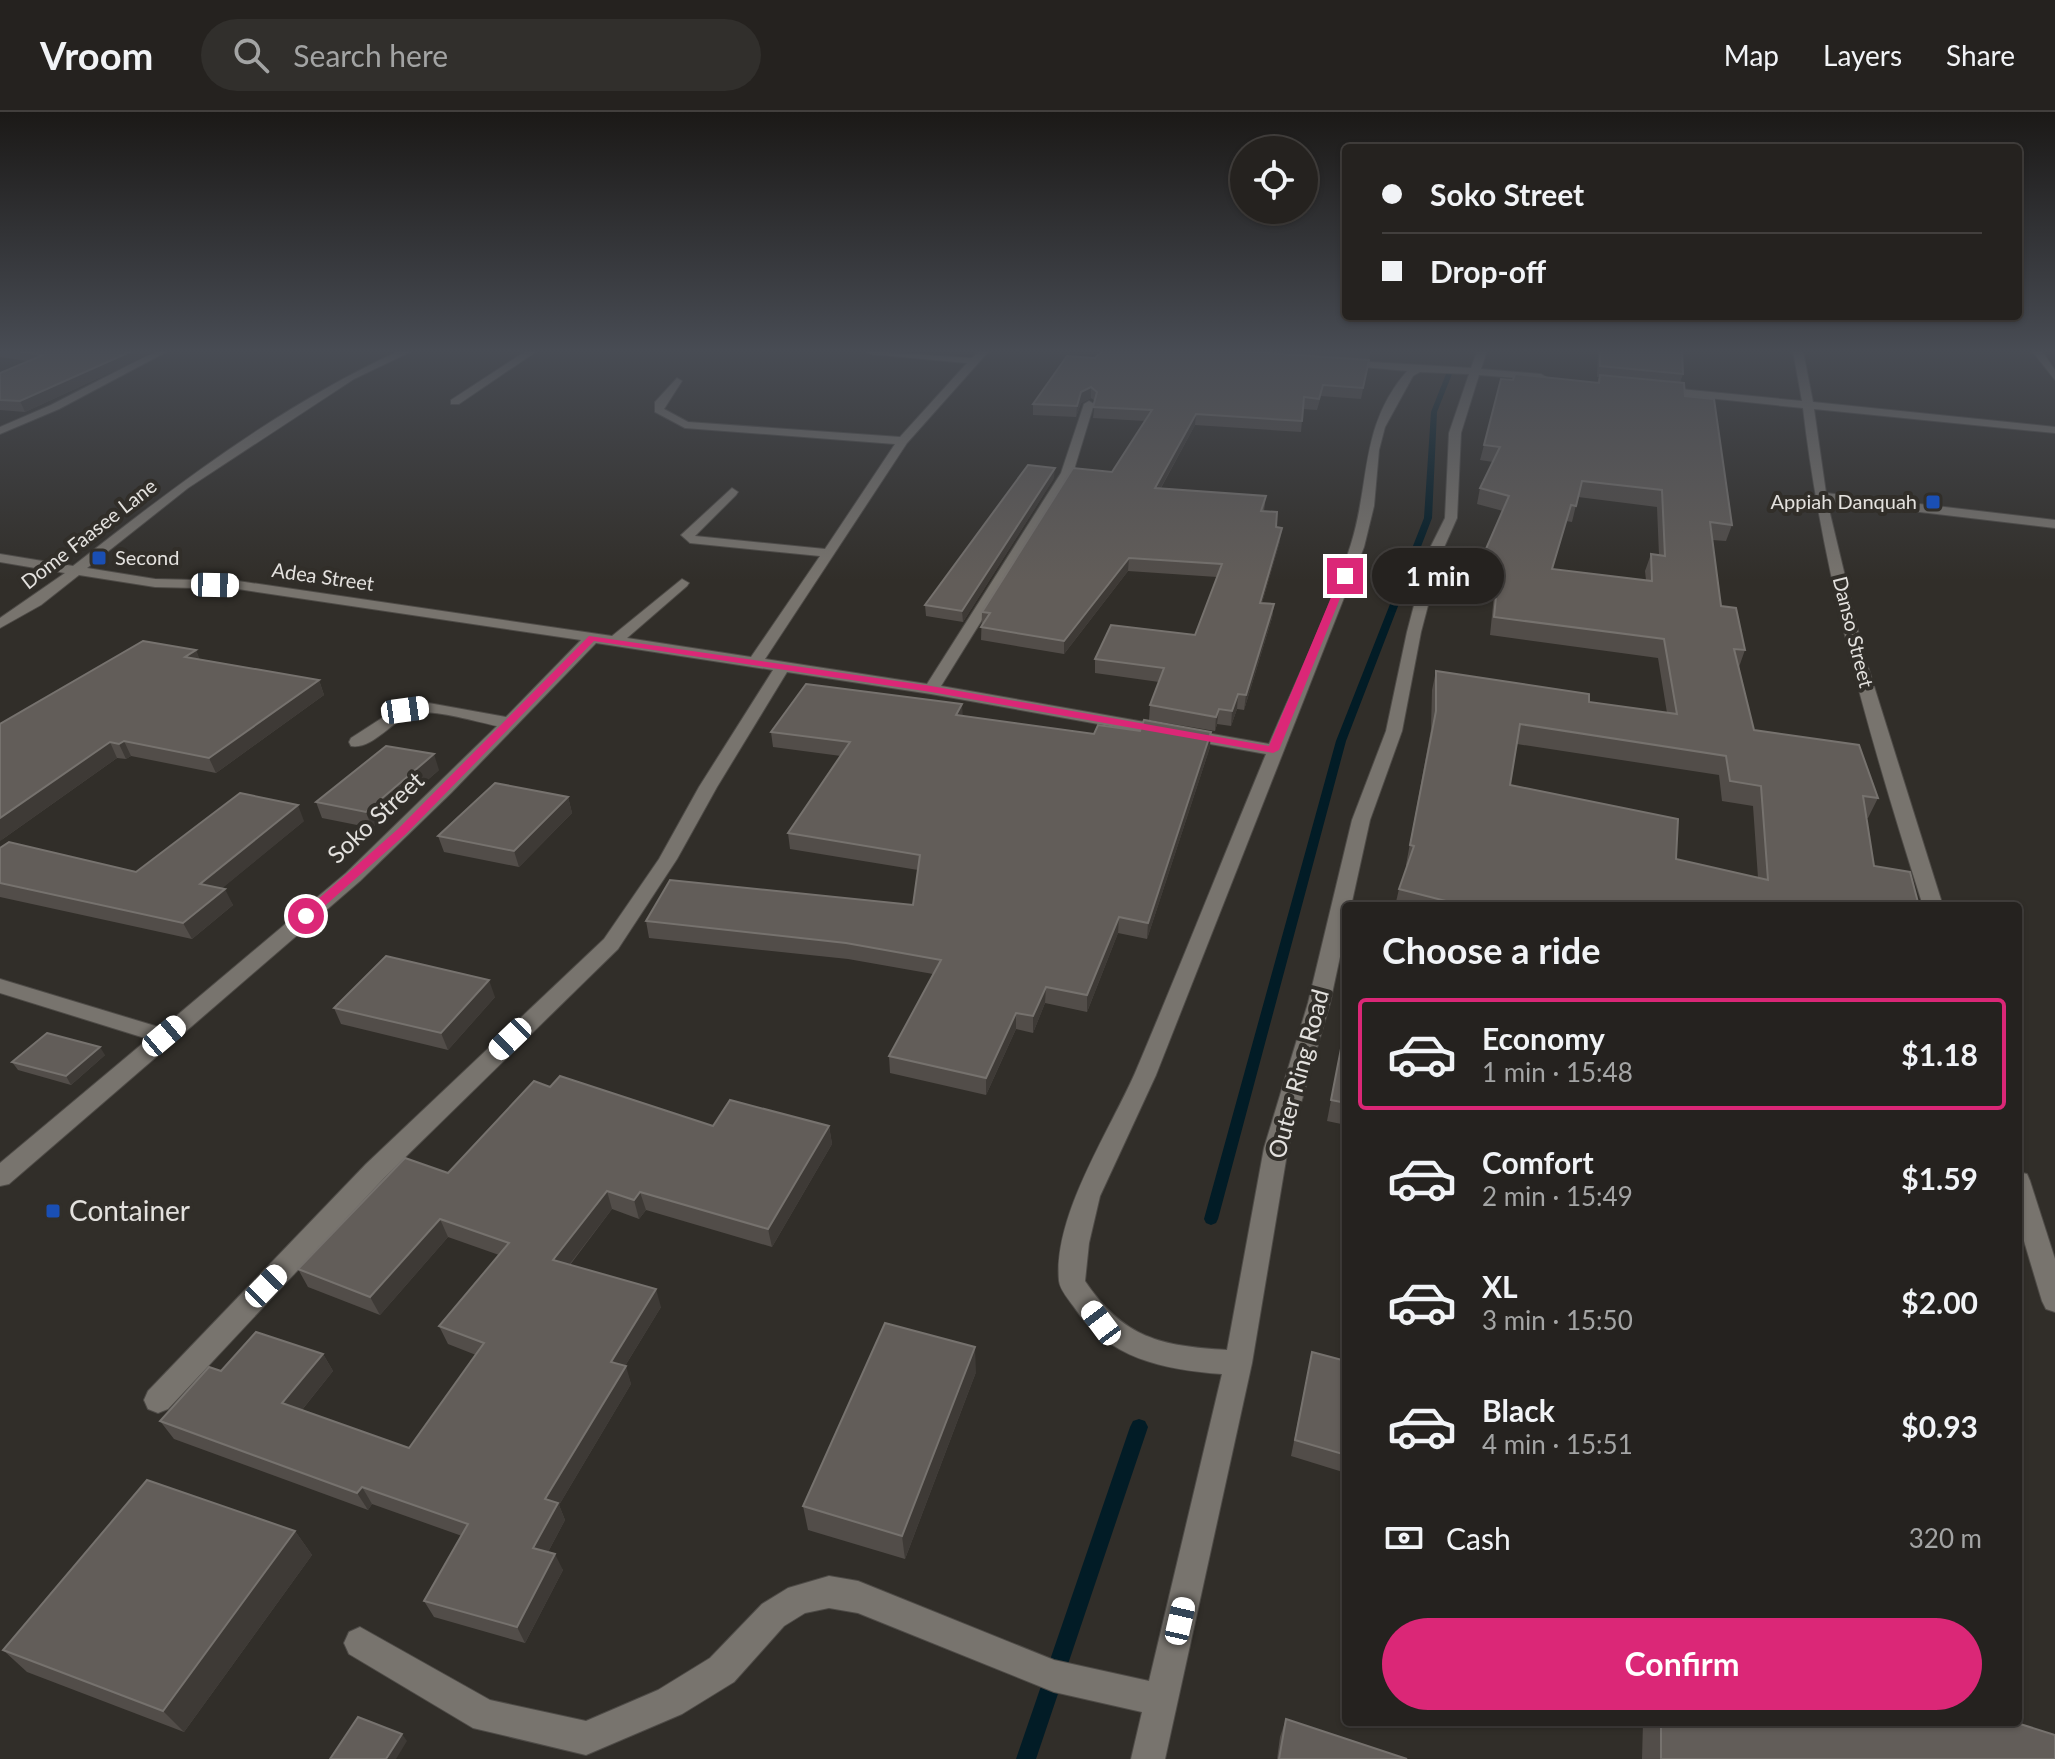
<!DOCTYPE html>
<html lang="en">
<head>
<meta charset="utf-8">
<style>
  :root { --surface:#25221f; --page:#312f2c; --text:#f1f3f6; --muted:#a3a4a4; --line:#423f3d; --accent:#db2777 }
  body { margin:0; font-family:Lato,sans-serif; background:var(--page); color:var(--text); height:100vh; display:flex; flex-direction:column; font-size:30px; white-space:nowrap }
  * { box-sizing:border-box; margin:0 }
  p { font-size:26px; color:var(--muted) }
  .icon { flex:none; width:44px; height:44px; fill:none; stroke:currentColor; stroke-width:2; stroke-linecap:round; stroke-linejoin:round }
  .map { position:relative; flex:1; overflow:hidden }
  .side { position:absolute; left:1342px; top:790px; width:680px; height:824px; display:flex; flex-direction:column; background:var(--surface); border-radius:8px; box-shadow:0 2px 6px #0004,0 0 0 2px var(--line) }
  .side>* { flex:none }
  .hud { position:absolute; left:1342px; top:32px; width:680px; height:176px; border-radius:8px; box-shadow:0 2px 6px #0004,0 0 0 2px var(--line); display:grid; align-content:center; height:176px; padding:0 40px; background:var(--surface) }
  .fabs { position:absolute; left:1230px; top:24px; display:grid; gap:16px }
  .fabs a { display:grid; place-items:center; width:88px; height:88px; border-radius:50%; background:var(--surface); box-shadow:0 2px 6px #0004,0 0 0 2px var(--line); font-size:40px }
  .end { position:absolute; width:36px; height:36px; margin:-18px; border:10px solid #db2777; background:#fff; box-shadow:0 0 0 4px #fff }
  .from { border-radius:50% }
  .bubble { position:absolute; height:56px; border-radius:28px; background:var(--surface); box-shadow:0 2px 6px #0004,0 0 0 2px var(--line); font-size:26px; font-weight:700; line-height:56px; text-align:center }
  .car { position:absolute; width:24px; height:48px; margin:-24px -12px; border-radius:10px; box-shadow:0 0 6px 2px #0007; background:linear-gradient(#fff 24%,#345 0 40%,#fff 0 76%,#345 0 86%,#fff 0) }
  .hud b { display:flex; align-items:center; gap:28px; height:76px; font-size:30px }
  .hud b+b { border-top:2px solid var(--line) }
  .hud i { width:20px; height:20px; background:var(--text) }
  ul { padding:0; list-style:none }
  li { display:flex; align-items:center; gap:24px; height:112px; margin:0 16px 12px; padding:0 24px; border:4px solid transparent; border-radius:8px }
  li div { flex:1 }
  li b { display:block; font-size:30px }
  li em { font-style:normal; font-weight:700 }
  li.on { border-color:var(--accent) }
  li>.icon { width:72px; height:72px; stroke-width:1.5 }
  h2 { padding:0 40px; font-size:36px; line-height:96px }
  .pay { display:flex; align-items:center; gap:20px; height:88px; padding:0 40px; font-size:30px }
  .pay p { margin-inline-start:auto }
  .cta { display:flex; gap:16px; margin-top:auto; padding:16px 40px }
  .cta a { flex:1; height:92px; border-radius:48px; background:var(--accent); color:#fff; font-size:32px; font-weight:700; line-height:92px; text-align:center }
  header { display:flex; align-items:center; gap:48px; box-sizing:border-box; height:112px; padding:0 40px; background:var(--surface); border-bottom:2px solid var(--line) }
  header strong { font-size:38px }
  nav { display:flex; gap:44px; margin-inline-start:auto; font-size:28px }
  .search { width:560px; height:72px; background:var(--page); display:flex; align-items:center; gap:20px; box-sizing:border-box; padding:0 28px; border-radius:44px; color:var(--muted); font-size:30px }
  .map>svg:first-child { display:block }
</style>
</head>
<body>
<header>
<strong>Vroom</strong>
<div class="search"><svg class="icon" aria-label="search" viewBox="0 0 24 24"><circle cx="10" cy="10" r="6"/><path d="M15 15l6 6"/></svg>Search here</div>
<nav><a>Map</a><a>Layers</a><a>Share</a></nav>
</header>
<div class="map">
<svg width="2055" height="1647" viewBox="0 0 2055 1647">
  <rect width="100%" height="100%" fill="#312e29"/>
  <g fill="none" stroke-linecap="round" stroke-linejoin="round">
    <g fill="#021c26" fill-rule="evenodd">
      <polygon points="1449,260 1452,262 1437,300 1432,406 1346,629 1218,1107 1216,1111 1211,1113 1206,1111 1204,1107 1336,629 1424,406 1431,300 1446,262"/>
      <polygon points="1139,1307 1145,1309 1148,1315 1036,1647 1016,1647 1130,1315 1133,1309"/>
    </g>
    <g stroke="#4e4b47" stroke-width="2">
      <g id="minor">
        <polygon points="156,239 168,239 59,297 0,322 0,315 51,293"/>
        <path d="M399,239H412L354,267L188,376L87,456L155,467L238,469L612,524L682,467L689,471L687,474L627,526L751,545L820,444L690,431L681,423L732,376L738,380L736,383L695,424L825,437L895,332L685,316L655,300V290L677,266L682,269L664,297L688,310L900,325L967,251L870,242L865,239L972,246L979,239H989L907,331L765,547L927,572L1061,361L1084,292L1089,289L1094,292L1073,361L941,574L1269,632C1296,568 1331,497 1351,432C1371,368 1359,315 1407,259L1342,253L1338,252V248L1471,256L1477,239H1487L1481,257L1541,262L1546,265L1541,268L1479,263L1461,321L1457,406L1442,440L1421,520L1402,619L1370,708L1351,794H1346V817L1330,891L1288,1036L1252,1251L1165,1647H1131L1142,1600L1054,1580L858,1501L829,1496L805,1501L784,1514L734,1570L682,1602L586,1643L473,1616L349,1542L344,1531L349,1520L360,1515L490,1588L586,1609L658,1578L710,1546L762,1492L788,1476L829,1464L858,1469L1054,1548L1149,1569L1222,1262C1164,1258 1107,1246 1074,1195C1069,1188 1060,1178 1059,1169C1053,1104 1109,1020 1135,961C1180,855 1222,748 1266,642L931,582L787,560L717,675L677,747L618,837L384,1066L168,1297L158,1301L148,1297L144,1288L148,1279L366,1052L604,827L659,747L699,675L773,558L596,531L451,681L360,769L9,1072L0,1074V1051L148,927L0,881V867L162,916L346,761L497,614C477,610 429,595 411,602C392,609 372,638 351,634L349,630L351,626L399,595L423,590L506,605L581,528L238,477L155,475L79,463L41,493L0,516V506L65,461L0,450V442L73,454C175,374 281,293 399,239ZM1420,260L1469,262L1449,321L1445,406L1428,440L1407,520L1386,619L1352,708L1308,891L1264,1036L1227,1238C1161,1234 1123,1226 1085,1169L1089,1131L1100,1084L1156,963L1364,435L1374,394L1379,338L1385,315L1413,264Z"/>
        <polygon points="526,239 537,239 459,292 451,292 451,288"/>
        <path d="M1793,239H1803L1813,290L2055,315V321L1814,297L1826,381L2055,408V416L1827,389L1863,539L1943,794H1923C1871,630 1823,467 1803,296L1660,281L1655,278L1660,275L1802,289Z"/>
        <polygon points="2032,239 2042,239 2055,258 2055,268"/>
        <polygon points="2018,1060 2027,1062 2030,1069 2055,1147 2055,1200 2046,1197 2042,1189 2018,1109"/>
      </g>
    </g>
    <use href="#minor" fill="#78746e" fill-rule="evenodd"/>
  </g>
  <g fill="#524d49" fill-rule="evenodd">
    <polygon points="0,239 157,239 25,300 0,298 0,261 27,249 0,245"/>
    <polygon points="1102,239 1371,239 1369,248 1324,245 1369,248 1361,287 1321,284 1317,298 1303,297 1301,320 1195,313 1161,376 1266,384 1264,399 1276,415 1280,429 1262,491 1274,492 1272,506 1244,598 1237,597 1231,614 1217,612 1215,619 1149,608 1150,593 1159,570 1095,561 1095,547 1195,523 1217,465 1128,459 1064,542 981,528 982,500 1112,360 1145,309 1093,306 1095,289 1091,286 1081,291 1076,305 1033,303 1033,292 1095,246"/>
    <path d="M1598,239H1682L1683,262L1680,271L1732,413L1726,429L1712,428L1721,494L1745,538L1739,555L1754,618L1878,686L1868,706H1866L1874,754L1919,794H1395L1399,777L1407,754L1406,753L1431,617L1432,578L1436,559L1589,590L1667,601L1658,546L1490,523L1494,483L1471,480L1475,462L1503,399L1477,392L1480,376L1493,350L1480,348L1484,333L1513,268L1597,271L1599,265H1597ZM1578,385L1657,395L1659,443L1651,442L1645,459L1646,468L1552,457L1566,409L1572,410ZM1517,632L1719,663L1722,689L1753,694L1758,766L1676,747L1510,673Z"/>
    <polygon points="1054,366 963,510 926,504 925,493"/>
    <polygon points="196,538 199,547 319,568 324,583 216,661 131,644 126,647 117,646 0,729"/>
    <polygon points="963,604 1094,622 1210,635 1147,827 1118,821 1087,900 1045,891 1033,921 1016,917 986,983 890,961 889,944 933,862 848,847 649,826 646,809 913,793 918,758 790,737 788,721 841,644 773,635 771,620"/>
    <polygon points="439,658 372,716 322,706 316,690"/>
    <polygon points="568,685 572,701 519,755 444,740 438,724"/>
    <polygon points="304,709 222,776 233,793 192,827 0,785 0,736 136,760"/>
    <polygon points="495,885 448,938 341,912 334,896"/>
    <polygon points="1346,911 1346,1013 1327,1009"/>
    <polygon points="105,943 71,973 18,958 12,950"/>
    <polygon points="550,975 713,1014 829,1014 832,1032 772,1135 646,1098 639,1107 612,1097 570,1153 661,1195 625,1254 631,1272 559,1393 565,1408 548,1440 563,1458 525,1531 434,1505 424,1489 462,1424 372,1392 368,1398 174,1327 160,1309 221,1259 323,1242 333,1259 302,1298 409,1336 476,1243 448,1232 439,1214 499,1143 448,1125 380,1203 308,1175 298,1157 448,1061"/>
    <polygon points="1312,1240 1346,1249 1346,1361 1291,1344"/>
    <polygon points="976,1260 905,1447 808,1418 803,1394"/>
    <polygon points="295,1419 312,1443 184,1620 27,1560 3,1538"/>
    <polygon points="1286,1607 1407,1647 1277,1647 1280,1625"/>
    <polygon points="1643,1610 2014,1610 2055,1647 1642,1647"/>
  </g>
  <g fill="#3e3a36">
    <polygon points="132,239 157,239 25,300 20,289"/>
    <polygon points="1091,275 1091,286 1081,291 1076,305 1077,294 1081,280"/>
    <polygon points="1196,302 1195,313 1154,388 1155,376"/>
    <polygon points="1055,356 1054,366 963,510 962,499"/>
    <polygon points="1282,416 1280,429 1258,504 1260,491"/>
    <polygon points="1129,446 1128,459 1064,542 1064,529"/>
    <polygon points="1274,492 1272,506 1244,598 1246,583"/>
    <polygon points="196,538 202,553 185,545"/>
    <polygon points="319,568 324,583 216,661 209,646"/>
    <polygon points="1238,582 1237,597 1231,614 1232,599"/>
    <polygon points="962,592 963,607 956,603"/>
    <polygon points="1219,597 1217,612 1215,619 1216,605"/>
    <polygon points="1211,620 1210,635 1147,827 1148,811"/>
    <polygon points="124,629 131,644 126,647 119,632"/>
    <polygon points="110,630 117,646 0,729 0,706"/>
    <polygon points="434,642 439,658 372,716 366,700"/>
    <polygon points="568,685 572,701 519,755 514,739"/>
    <polygon points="298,693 304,709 208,788 200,772"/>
    <polygon points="225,777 233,793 192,827 183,811"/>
    <polygon points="1119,805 1118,821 1087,900 1087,883"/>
    <polygon points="489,868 495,885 448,938 441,921"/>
    <polygon points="1046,875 1045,891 1033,921 1033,904"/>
    <polygon points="1016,901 1016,917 986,983 986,966"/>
    <polygon points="100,935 105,943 71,973 66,964"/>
    <polygon points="829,1014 832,1032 772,1135 768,1117"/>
    <polygon points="607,1079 612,1097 559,1166 553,1148"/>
    <polygon points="640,1080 646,1098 639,1107 634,1088"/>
    <polygon points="440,1107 448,1125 380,1203 370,1185"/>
    <polygon points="656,1177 661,1195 617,1267 611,1250"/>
    <polygon points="975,1235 976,1260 905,1447 902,1424"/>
    <polygon points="323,1242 333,1259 293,1309 282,1291"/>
    <polygon points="626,1254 631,1272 559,1393 565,1408 541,1453 533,1436 545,1387"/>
    <polygon points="362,1375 372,1392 368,1398 357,1381"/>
    <polygon points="295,1419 312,1443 184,1620 163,1599"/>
    <polygon points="555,1442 563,1458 525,1531 517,1515"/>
    <polygon points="402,1622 407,1629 396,1647 386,1647"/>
  </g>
  <g fill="#625d59" stroke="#76726e" stroke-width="2" fill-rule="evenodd">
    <polygon points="17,239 132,239 20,289 0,288 0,261 43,243"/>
    <polygon points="1102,239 1239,239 1369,248 1363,276 1323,273 1319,287 1304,285 1302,309 1196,302 1155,376 1266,384 1261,399 1277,400 1276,415 1282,416 1260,491 1274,492 1246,583 1238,582 1232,599 1219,597 1216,605 1150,593 1164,556 1095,547 1111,513 1195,523 1222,452 1129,446 1064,529 981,515 990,501 982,500 1073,356 1112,360 1152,298 1093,295 1097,280 1091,275 1081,280 1077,294 1033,292 1067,244 1095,246"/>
    <polygon points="1600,239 1682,239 1683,262 1600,254"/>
    <path d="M1515,262L1599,271L1600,263L1684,271L1685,284L1714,287L1732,413L1710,410L1721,494L1736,496L1745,538L1734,537L1754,618L1859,633L1878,686L1863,684L1874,754L1910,760L1919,794H1446V789L1399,777L1414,734L1410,733L1436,599V559L1589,582V590L1677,602L1664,527L1494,505L1498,465L1475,462L1509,384L1480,376L1500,335L1484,333L1501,267L1513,268ZM1582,369L1662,378L1665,444L1651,442L1652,469L1552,457L1571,393L1576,394ZM1520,612L1726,644L1730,669L1761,674L1768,768L1676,747L1678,707L1510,673Z"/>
    <polygon points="1028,353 1055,356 962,499 925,493"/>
    <polygon points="143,529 196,538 185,545 319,568 209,646 124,629 119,632 110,630 0,706 0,612"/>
    <polygon points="806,572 962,592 956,603 1094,622 1098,613 1140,619 1144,608 1211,620 1148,811 1119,805 1087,883 1046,875 1033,904 1016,901 986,966 889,944 941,848 846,831 646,809 670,768 913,793 920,743 788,721 850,630 771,620"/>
    <polygon points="386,634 434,642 366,700 316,690"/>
    <polygon points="495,671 568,685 514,739 438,724"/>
    <polygon points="240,681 298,693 200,772 225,777 183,811 0,771 0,736 9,730 136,760"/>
    <polygon points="386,844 489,868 441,921 334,896"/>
    <polygon points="1346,911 1346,991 1331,988"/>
    <polygon points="47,921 100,935 66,964 12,950"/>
    <polygon points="560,964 713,1014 730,988 829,1014 768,1117 640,1080 634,1088 607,1079 553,1148 656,1177 611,1250 626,1254 545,1387 558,1391 533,1436 555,1442 517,1515 424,1489 468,1412 362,1375 357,1381 160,1309 209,1255 221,1259 256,1220 323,1242 282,1291 409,1336 484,1231 439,1214 509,1131 440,1107 370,1185 298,1157 405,1046 448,1061 534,969 550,975"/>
    <polygon points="885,1211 975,1235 902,1424 803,1394"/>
    <polygon points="1312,1240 1346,1249 1346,1343 1295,1328"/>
    <polygon points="147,1368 295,1419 163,1599 3,1538"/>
    <polygon points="358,1605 402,1622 386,1647 330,1647"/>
    <polygon points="1286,1607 1407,1647 1279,1647"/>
    <polygon points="1661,1610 2014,1610 2055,1623 2055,1647 1661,1647"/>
  </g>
  <linearGradient id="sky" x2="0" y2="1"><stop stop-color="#1b1917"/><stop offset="0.51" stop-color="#484c54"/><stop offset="1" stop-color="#484c54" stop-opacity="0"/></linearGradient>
  <rect width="2055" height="469" fill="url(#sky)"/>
  <polygon fill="#db2777" points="1345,462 1349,464 1279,638 1273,641 931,580 594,529 406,722 310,807 299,804 398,717 589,524 931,574 1269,634 1340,464"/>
  <g fill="#1a4fb4" stroke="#312e29" stroke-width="3">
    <rect x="1925" y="382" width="16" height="16" rx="4"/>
    <rect x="91" y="438" width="16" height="16" rx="4"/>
    <rect x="45" y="1091" width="16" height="16" rx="4"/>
  </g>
  <g text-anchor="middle" stroke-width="8" stroke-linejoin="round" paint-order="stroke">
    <g font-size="20" fill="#e3e1de" stroke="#312e29" text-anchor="end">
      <text x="1917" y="397">Appiah Danquah</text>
      <text x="115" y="453" text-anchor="start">Second</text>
    </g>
    <g font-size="20" fill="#e3e1de" stroke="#312e29">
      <text transform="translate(89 422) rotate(-38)" y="7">Dome Faasee Lane</text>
      <text transform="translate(323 465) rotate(8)" y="7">Adea Street</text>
      <text transform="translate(1853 520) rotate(76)" y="7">Danso Street</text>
    </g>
    <g font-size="24" fill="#e3e1de" stroke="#312e29">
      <text transform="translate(376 706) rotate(-43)" y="8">Soko Street</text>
      <text transform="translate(1299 962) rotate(-75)" y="8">Outer Ring Road</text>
    </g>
    <g font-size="28" fill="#e3e1de" stroke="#312e29" text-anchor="start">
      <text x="69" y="1109">Container</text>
    </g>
  </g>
</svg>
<div class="fabs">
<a><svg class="icon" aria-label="locate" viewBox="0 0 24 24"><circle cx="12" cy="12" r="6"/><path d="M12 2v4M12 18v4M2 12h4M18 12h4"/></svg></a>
</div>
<i class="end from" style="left:306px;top:804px"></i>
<i class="end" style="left:1345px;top:464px"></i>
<div class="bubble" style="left:1372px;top:436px;width:132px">1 min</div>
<i class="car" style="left:215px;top:473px;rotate:91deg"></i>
<i class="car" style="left:405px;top:598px;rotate:82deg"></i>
<i class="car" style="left:164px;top:924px;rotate:50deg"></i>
<i class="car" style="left:510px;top:927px;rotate:226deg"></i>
<i class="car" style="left:266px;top:1174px;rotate:44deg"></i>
<i class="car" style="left:1101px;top:1211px;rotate:323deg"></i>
<i class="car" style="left:1180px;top:1509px;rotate:13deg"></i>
<div class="hud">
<b><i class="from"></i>Soko Street</b>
<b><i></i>Drop-off</b>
</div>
<section class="side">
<h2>Choose a ride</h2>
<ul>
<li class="on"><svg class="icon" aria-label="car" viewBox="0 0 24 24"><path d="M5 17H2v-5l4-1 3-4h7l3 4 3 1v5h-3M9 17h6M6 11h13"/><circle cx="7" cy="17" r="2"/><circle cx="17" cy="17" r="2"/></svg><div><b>Economy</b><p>1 min · 15:48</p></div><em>$1.18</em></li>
<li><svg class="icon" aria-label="car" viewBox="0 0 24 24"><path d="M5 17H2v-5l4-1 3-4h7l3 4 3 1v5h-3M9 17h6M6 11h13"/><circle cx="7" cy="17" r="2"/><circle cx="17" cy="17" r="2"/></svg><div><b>Comfort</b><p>2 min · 15:49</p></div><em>$1.59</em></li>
<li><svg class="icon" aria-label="car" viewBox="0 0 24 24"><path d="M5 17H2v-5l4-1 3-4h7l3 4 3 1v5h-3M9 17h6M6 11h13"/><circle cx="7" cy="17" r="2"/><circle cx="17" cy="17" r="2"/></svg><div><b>XL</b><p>3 min · 15:50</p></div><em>$2.00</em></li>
<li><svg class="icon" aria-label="car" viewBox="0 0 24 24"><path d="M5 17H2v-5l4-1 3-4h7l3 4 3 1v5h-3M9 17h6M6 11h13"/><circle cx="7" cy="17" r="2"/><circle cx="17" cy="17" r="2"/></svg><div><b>Black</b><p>4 min · 15:51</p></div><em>$0.93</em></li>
</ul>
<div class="pay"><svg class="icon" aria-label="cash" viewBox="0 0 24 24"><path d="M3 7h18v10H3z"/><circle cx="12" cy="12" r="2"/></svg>Cash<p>320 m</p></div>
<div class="cta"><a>Confirm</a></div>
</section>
</div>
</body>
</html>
